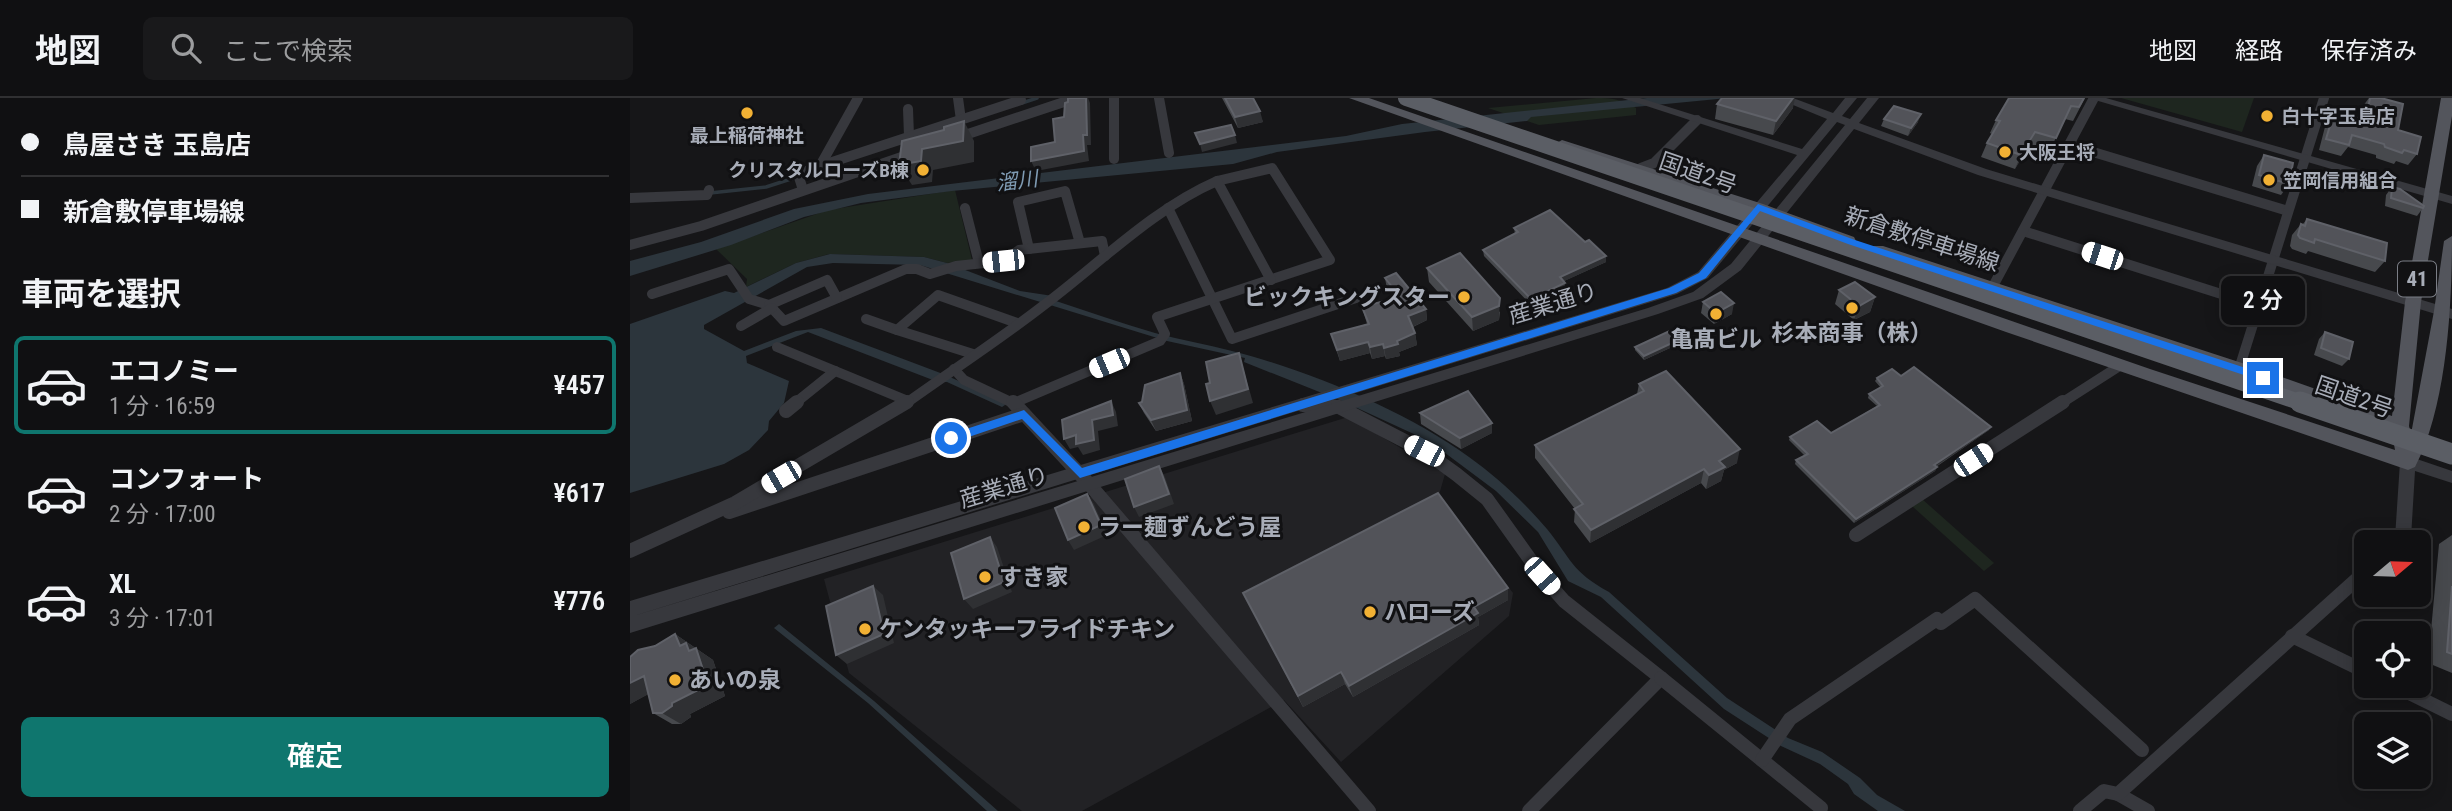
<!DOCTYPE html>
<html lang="ja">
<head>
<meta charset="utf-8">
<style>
  :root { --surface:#101012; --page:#19191b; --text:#f1f3f6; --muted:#9c9d9f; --line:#303032; --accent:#0f766e }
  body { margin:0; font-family:"Roboto Condensed","Noto Sans JP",sans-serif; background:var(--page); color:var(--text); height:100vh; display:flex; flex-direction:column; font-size:26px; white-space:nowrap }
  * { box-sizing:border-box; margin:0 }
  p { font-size:23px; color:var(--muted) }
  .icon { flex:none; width:38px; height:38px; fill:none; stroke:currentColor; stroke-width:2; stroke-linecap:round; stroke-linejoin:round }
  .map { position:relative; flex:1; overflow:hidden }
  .side { display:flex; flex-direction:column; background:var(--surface); width:630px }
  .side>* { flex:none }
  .banner { display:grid; align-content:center; height:154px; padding:0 21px; background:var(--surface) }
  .needle { width:46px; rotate:71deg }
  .buttons { position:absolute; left:1724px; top:432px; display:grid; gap:14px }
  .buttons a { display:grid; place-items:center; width:77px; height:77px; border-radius:10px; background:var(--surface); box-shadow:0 4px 18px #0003,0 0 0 2px var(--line); font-size:35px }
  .end { position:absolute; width:32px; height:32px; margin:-16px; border:9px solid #1a73e8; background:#fff; box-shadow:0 0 0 4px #fff }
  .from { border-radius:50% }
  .bubble { position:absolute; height:49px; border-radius:10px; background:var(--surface); box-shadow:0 4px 18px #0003,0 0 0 2px var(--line); font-size:23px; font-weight:600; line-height:49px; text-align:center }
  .car { position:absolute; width:21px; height:42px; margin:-21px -10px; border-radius:9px; box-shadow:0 0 5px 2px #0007; background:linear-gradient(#fff 24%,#345 0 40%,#fff 0 76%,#345 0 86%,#fff 0) }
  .banner b { display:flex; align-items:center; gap:24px; height:66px; font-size:26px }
  .banner b+b { border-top:2px solid var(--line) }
  .banner i { width:18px; height:18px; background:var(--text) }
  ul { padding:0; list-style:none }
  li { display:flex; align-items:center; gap:21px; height:98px; margin:0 14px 10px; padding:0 7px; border:4px solid transparent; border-radius:10px }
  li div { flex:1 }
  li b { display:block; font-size:26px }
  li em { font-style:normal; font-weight:600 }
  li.active { border-color:var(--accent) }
  li>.icon { width:63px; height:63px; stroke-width:1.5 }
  h2 { padding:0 21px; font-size:32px; line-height:84px }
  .action { display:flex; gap:14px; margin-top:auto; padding:14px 21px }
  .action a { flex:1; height:80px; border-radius:10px; background:var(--accent); color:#fff; font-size:28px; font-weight:600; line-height:80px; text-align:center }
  header { display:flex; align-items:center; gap:42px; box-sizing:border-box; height:98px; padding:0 35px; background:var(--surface); border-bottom:2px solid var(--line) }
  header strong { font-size:33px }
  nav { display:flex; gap:38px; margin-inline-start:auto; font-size:24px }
  .search { width:490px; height:63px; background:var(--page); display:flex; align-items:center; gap:18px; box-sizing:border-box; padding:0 24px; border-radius:10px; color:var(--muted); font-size:26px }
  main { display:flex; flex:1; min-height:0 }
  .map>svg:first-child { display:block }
</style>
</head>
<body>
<header>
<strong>地図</strong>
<div class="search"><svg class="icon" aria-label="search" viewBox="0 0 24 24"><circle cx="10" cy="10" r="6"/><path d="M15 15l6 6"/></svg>ここで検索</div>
<nav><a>地図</a><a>経路</a><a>保存済み</a></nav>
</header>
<main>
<section class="side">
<div class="banner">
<b><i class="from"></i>鳥屋さき 玉島店</b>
<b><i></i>新倉敷停車場線</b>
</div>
<h2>車両を選択</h2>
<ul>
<li class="active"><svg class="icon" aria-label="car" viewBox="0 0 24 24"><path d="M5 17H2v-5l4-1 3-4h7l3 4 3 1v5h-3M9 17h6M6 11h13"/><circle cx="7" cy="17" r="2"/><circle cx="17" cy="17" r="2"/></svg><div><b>エコノミー</b><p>1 分 · 16:59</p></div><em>¥457</em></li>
<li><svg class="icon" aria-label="car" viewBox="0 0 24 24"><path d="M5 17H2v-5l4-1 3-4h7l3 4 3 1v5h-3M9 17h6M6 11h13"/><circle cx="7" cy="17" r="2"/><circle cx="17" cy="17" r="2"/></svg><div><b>コンフォート</b><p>2 分 · 17:00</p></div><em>¥617</em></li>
<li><svg class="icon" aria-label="car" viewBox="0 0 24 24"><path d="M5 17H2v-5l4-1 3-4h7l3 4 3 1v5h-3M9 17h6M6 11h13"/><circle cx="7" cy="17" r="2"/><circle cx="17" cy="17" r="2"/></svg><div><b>XL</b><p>3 分 · 17:01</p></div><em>¥776</em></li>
</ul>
<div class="action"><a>確定</a></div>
</section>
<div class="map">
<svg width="1822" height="713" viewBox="0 0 1822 713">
  <rect width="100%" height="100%" fill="#161618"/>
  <polygon fill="#222225" points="718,319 815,376 809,397 883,495 879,518 711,664 654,602 452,713 392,713 219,575 194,481"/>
  <g fill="#1e261f">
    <path d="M966,0C981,0 993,1 1006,10V17L909,27L858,10Z"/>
    <polygon points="1491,0 1624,0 1612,34"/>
    <polygon points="325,92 342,162 317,165 294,159 199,156 166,165 116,189 117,181 86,151 198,112"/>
    <polygon points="1292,401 1364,465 1354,473 1282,408"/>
  </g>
  <g fill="#2c353c">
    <polygon points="1017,0 1098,0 901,19 897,23 795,34 647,54 603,66 322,93 231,105 174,119 101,147 0,178 0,163 71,144 164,111 238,96 716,38 772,26"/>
    <path d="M200,156L294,159L317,165L390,193L423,198V202C457,213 491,225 525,235C550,242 576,246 602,253C678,272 776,313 839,359C867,379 895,405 917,431C942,462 941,473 979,494L1097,600L1158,640L1192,654L1230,680L1247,697L1275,713H1248L1224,696L1218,686L1190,666L1151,648L1094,611L971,499L938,483L908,434L866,393L799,343L712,303L614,264L615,260L537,243L290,167L203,165L177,169L74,227V231L114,253L166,233L191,230L313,276L374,303L375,307L372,309L317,284H308L178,234L116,258L117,265L159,283L154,305L139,323L138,332L119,352L94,366L0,395V226L95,193L104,195L166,165Z"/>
    <polygon points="149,526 244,603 368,713 357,713 238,605 144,530"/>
  </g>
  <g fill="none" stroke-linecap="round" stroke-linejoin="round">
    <g stroke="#2c353c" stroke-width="3.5">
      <polyline points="392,5 407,0"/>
      <polyline points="80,95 136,89 167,79"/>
    </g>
    <g stroke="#37383d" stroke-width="10">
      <polyline points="328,0 331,22"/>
      <polyline points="484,0 484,61"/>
      <polyline points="529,0 539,55"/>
      <polyline points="278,11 279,38"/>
      <polyline points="326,40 446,0"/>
      <polyline points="1440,47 1658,113"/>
      <polyline points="190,68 391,2"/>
      <polyline points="1011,70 1024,65 1067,22"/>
      <polyline points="173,92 168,76 190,68 228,0"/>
      <polyline points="0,100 77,97 79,92"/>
      <polyline points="335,110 349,165"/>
      <polyline points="538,110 602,241 726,200"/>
      <polyline points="1393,133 1629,208"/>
      <polyline points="0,147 71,128 286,54"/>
      <polyline points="399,151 388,104 435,93 450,145"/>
      <polyline points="1362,190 1464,0"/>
      <polyline points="22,196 99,171 119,201 139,207 154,223 276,171 287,171 300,176 326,168 373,163 389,152 472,143 475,158"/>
      <polyline points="139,207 197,182 207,200"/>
      <polyline points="236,221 267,232"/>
      <polyline points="111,228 142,210"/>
      <polyline points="147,249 278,303"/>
      <polyline points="343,256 267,232 308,197 387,225"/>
      <polyline points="324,271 334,282 385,306"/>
      <polyline points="1609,271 1694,0"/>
      <polyline points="384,305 530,243 535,236 527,219 700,162 642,70 587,83"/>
      <polyline points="164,306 205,273"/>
      <path d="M275,306C321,273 369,242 414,207C470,165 523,111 587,83L641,182"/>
      <polyline points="1430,306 1491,267"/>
    </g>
    <g stroke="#37383d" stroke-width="14">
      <polyline points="383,304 460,387 739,713"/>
      <polyline points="673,307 709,309 794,353 826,376 857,401 912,478 934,503 1031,580 899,713"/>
      <polyline points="156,313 167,304"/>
      <polyline points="99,414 394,316"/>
      <polyline points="1226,437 1433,304"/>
      <polyline points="0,453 105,405 277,304"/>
      <polyline points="1662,538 1736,574"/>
      <polyline points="1031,580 1191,710"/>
      <polyline points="1765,588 1822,616"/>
      <polyline points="1132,662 1160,621 1307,521 1311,525 1345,501 1512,652"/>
      <polyline points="1488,696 1518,713"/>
      <polyline points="1450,713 1474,693 1488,696 1736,473"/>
    </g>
    <g fill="#37383d" fill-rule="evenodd">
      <polygon points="992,0 1010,0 1172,51 1197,21 1146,0 1163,0 1203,15 1215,0 1227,0 1212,18 1220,21 1237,0 1249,0 1229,25 1356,71 1822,211 1822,221 1348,77 1224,31 1111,172 1073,200 1028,216 0,535 0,519 1018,210 1063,194 1101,166 1215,27 1207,24 1078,180 1047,196 0,519 0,503 1037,190 1068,174 1167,57"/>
      <polygon points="1458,0 1476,0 1822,98 1822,106"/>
      <polygon points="1778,358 1822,373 1822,385 1785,373 1781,440 1779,444 1767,444 1765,440 1770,364 1772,360"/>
    </g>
    <g fill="#53555c" fill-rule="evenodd">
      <path d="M719,0H739L1520,271L1765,352L1761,329L1749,328L1603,276L1241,156L1239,152L1241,148H1253L1615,266L1762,318L1775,204L1811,0H1822V18L1791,204L1779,328L1781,336L1804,213L1814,143L1822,138C1822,208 1817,308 1785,369L1778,372L1376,234Z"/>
      <polygon points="932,42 1133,106 1224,139 1226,143 1224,147 1212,147 1123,112 927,49 925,46"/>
    </g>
    <polyline stroke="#5b5e65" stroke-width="16" points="776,0 1675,306"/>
    <polyline stroke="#5b5e65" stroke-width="21" points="1670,304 1822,356"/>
  </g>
  <g fill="#47494d">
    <polygon points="592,0 623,0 633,24 608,30"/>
    <polygon points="1455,0 1443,23 1435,21 1419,54 1399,47 1385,71 1351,59 1357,45 1362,36 1360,35 1366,22"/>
    <polygon points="1739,0 1751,0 1768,32 1787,56 1778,67 1766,63 1764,66 1746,60 1746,57 1718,49 1711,58 1689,52 1696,25 1704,14 1730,21 1733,8"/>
    <polygon points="1087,6 1163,10 1143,37 1085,21"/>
    <polygon points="1254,21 1288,24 1278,38 1251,28"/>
    <polygon points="1634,57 1659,86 1651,97 1622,88 1627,68"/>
    <polygon points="1762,89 1793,110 1787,118 1755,108 1756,97"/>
    <polygon points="1677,121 1755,163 1745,174 1678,153 1676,156 1662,151 1660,148 1662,137 1671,126 1672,127"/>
    <polygon points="884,130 976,164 934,183 935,191 901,207 854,158 853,152 885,136"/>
    <polygon points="797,170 870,214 869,222 843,233 799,184"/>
    <polygon points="755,180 796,211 797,222 783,229 785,235 787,247 769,254 770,258 756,261 755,258 742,261 740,255 710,263 701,236 737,226 732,209 764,201 757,191"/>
    <polygon points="1209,192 1245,199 1240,214 1224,222 1205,206"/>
    <polygon points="1073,204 1102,216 1084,226 1071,215"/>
    <polygon points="1695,234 1719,261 1712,268 1684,257 1689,241"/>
    <polygon points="1053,240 1053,244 1014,262 1005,252 1005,249"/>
    <polygon points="550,275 554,286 562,323 526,333 514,315 509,305 512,304"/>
    <polygon points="1271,278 1359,332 1306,369 1307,369 1305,373 1224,425 1165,366 1166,362 1175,358 1159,342 1160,339 1201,335 1247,308 1238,300 1239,296 1251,290 1245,283 1247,280"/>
    <polygon points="1009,286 1107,365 1094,372 1091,383 1076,391 1071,385 960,445 944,424 945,411 905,360 905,347 1007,296"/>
    <polygon points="790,315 862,325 862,335 831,351 791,326"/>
    <polygon points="1822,437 1822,575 1798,565 1809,446"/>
    <polygon points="878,490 878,502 848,519 849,527 723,599 715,586 673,609 613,495"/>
    <polygon points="45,536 83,562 95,598 60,616 61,619 51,626 42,626 23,615 18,596 0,606 25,548"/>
  </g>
  <g fill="#2f3033">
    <polygon points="456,0 458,0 460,5 461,47 457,47 459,63 406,73 401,63 453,37"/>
    <polygon points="1163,0 1165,0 1163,10 1143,37 1146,23"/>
    <polygon points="630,13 633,24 608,30 605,19"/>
    <polygon points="1291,16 1288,24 1278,38 1281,30"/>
    <polygon points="334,23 344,43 344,64 303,72 302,84 282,87 269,67"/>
    <polygon points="1405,34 1399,47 1385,71 1391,57"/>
    <polygon points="605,37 607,45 572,54 570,46"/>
    <polygon points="976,158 976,164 930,185 930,179"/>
    <polygon points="935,185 935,191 901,207 901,201"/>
    <polygon points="1245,199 1240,214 1224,222 1229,208"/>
    <polygon points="870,200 869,222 843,233 842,219"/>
    <polygon points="1104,205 1102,216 1084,226 1086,215"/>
    <polygon points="796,211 797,222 780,230 778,218"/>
    <polygon points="785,235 787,247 769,254 770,258 756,261 754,250 767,243"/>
    <polygon points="1053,240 1053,244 1014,262 1014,258"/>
    <polygon points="738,244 740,255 710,263 707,252"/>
    <polygon points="753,246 755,258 742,261 740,249"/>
    <polygon points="609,255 623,305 586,317 580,303"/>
    <polygon points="550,275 554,286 562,323 526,333 521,322"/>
    <polygon points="481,303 486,314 488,328 468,333 470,352 453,357 448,349 440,351 434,341 462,322"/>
    <polygon points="862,325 862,335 831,351 830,340"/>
    <polygon points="1361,329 1359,332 1302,371 1304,367"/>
    <polygon points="1110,351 1107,365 1094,372 1091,383 1076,391 1079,377 1089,363"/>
    <polygon points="529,368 535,379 544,406 509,419 504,409"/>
    <polygon points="1307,369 1305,373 1224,425 1226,421"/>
    <polygon points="1074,371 1071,385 960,445 961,432"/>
    <polygon points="457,396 464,406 477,437 444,452 438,442"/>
    <polygon points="360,439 367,449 382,494 343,511 334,501"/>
    <polygon points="243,488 253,497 264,545 217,566 206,557"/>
    <polygon points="878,490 878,502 848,519 849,527 723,599 719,588 844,509"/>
    <polygon points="45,536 83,562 95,598 60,616 61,619 51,626 32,615 42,605 50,548"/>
    <polygon points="711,574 715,586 673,609 668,598"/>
    <polygon points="14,578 32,589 0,606 0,585"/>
  </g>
  <g fill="#525359" stroke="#5f6168" stroke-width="2">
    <polygon points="438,0 456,0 457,37 453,37 454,53 401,63 401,49 425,44 423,21 434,19 435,5 438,4"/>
    <polygon points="595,0 623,0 630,13 605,19"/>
    <polygon points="1092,0 1163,0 1146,23 1087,6"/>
    <polygon points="1379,0 1454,0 1449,9 1441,8 1426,40 1405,34 1391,57 1357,45 1370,23 1366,22"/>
    <polygon points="1740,0 1751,0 1773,6 1768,32 1791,39 1787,56 1774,52 1772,55 1755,49 1754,46 1722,37 1719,47 1696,41 1704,14 1736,22"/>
    <polygon points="1264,8 1291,16 1281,30 1254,21"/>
    <polygon points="334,23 333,43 292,51 291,63 269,67 272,43 314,32 314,29"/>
    <polygon points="601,27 605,37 570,46 565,35"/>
    <polygon points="1634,57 1663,65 1659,86 1629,77"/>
    <polygon points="1762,89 1770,91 1794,108 1793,110 1761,100"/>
    <polygon points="920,112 955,144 959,142 976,158 930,179 935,185 901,201 853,152 888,134 884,130"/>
    <polygon points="1677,121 1757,145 1755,163 1685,141 1684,145 1670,140 1668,137 1671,126 1675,128"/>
    <polygon points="830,155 870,200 869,208 842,219 797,170"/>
    <polygon points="766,175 796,211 778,218 785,235 767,243 768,246 754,250 753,246 740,249 738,244 707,252 701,236 739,226 732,209 770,199 755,180"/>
    <polygon points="1225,184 1245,199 1229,208 1209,192"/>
    <polygon points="1091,194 1104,205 1086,215 1073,204"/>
    <polygon points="1044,231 1053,240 1014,258 1005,249"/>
    <polygon points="1695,234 1723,244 1719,261 1691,250"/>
    <polygon points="609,255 618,291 580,303 576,286 580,285 576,264"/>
    <polygon points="1284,269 1361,329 1304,367 1307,369 1226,421 1166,362 1178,356 1160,339 1187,323 1201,335 1250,307 1239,296 1253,288 1247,280 1262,271 1271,278"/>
    <polygon points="1036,273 1110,351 1089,363 1095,369 1079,377 1074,371 961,432 944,411 953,406 905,347 1014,293 1009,286"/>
    <polygon points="550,275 557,312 521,322 509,305 512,304 515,287"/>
    <polygon points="838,293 862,325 830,340 790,315"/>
    <polygon points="481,303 483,317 462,322 464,342 446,346 446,337 434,341 432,322"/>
    <polygon points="529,368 539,396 504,409 495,381"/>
    <polygon points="808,395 878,490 844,509 848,515 719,588 711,574 668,598 613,495"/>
    <polygon points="457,396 471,427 438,442 425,410"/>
    <polygon points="360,439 374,484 334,501 321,455"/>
    <polygon points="243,488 254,536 206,557 196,508"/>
    <polygon points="1822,488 1822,556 1817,554"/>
    <polygon points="45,536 50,548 56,545 59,553 66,550 78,587 42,605 42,608 32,615 23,615 14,578 0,585 0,559 8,552 25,548"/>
  </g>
  <polygon fill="#1a73e8" points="1128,106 1225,142 1637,277 1638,280 1633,284 1629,282 1218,146 1130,113 1076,180 1046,195 450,380 392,321 321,345 316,340 318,337 394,312 452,370 1039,190 1069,175"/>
  <g fill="#f2b134" stroke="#111113" stroke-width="2.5">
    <circle cx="117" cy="15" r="7"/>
    <circle cx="1637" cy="18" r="7"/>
    <circle cx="1375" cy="54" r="7"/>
    <circle cx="293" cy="72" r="7"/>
    <circle cx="1639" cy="82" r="7"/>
    <circle cx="834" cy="199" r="7"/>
    <circle cx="1222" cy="210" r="7"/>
    <circle cx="1086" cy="216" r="7"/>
    <circle cx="454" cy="429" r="7"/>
    <circle cx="355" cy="479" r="7"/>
    <circle cx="740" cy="514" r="7"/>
    <circle cx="235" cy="531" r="7"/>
    <circle cx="45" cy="582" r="7"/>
  </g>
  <g text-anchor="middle" stroke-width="6" stroke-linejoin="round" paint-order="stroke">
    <g font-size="19" font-weight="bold" fill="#a8adb8" stroke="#111113" text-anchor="start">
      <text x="1651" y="25">白十字玉島店</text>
      <text x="117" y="44" text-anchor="middle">最上稲荷神社</text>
      <text x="1389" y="61">大阪王将</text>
      <text x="279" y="79" text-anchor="end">クリスタルローズB棟</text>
      <text x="1653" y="89">笠岡信用組合</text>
    </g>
    <g font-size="21" font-style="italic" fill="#7f9bb3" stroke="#111113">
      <text transform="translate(387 83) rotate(-7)" y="7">溜川</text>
    </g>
    <rect fill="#111113" stroke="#7b7e86" stroke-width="2" x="1768" y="163.5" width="38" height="35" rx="5"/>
    <g font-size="21" font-weight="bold" fill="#a8adb8">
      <text x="1787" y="188">41</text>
    </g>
    <g font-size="23" fill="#a8adb8" stroke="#111113">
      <text transform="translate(1068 75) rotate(19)" y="8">国道2号</text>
      <text transform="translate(1292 141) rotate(18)" y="8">新倉敷停車場線</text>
      <text transform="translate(923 205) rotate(-17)" y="8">産業通り</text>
      <text transform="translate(1724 299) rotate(19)" y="8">国道2号</text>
      <text transform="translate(374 389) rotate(-17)" y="8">産業通り</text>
    </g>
    <g font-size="23" font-weight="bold" fill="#a8adb8" stroke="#111113" text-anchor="start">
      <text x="820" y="207" text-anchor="end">ビックキングスター</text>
      <text x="1222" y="243" text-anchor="middle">杉本商事（株）</text>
      <text x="1086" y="249" text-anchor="middle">亀髙ビル</text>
      <text x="468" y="437">ラー麺ずんどう屋</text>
      <text x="369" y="487">すき家</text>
      <text x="754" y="522">ハローズ</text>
      <text x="249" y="539">ケンタッキーフライドチキン</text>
      <text x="59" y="590">あいの泉</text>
    </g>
  </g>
</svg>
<div class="buttons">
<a><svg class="needle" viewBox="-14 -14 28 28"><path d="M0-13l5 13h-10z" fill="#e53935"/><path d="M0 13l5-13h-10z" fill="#9c9d9f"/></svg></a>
<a><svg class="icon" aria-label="locate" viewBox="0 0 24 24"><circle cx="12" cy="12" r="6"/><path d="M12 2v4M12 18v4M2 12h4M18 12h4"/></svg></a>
<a><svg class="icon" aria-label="layers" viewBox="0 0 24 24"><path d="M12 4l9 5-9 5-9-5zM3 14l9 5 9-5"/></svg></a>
</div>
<i class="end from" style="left:321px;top:340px"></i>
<i class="end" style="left:1633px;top:280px"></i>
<div class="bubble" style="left:1591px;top:178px;width:84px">2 分</div>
<i class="car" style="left:1472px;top:158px;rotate:288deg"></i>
<i class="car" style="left:373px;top:163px;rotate:264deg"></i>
<i class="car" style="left:479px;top:265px;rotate:247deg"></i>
<i class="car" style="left:794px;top:353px;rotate:297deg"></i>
<i class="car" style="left:1343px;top:362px;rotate:57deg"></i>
<i class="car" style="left:151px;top:379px;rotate:240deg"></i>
<i class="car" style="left:912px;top:478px;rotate:138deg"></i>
</div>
</main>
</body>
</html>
